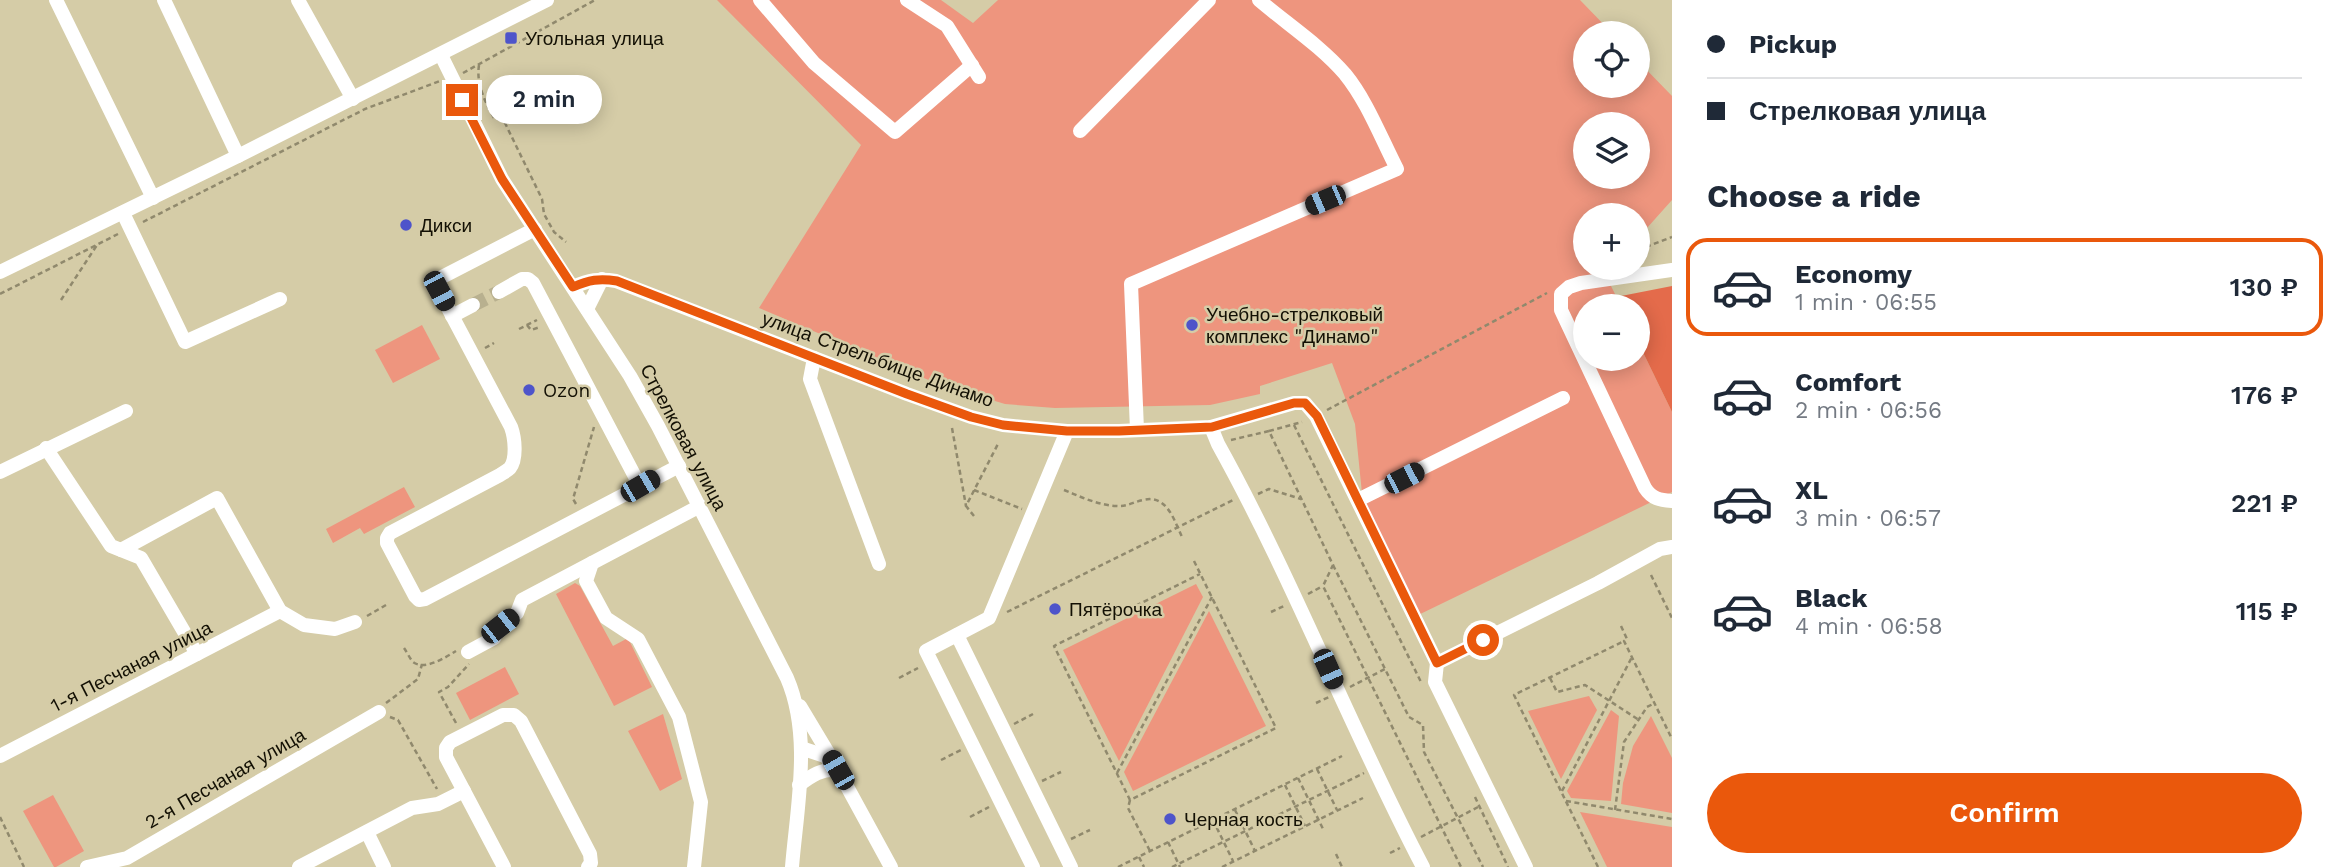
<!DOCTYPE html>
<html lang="en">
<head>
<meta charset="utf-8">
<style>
  :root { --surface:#fff; --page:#f6f6f7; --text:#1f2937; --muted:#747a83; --line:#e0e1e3; --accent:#ea580c }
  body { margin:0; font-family:"Work Sans",sans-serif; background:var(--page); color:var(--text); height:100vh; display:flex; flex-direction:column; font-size:26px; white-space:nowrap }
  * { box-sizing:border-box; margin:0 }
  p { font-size:23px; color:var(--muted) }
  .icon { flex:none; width:38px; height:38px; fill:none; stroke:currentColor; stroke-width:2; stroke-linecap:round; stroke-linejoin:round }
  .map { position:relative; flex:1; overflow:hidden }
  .panel { display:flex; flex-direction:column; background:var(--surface); width:665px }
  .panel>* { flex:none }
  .guide { display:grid; align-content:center; height:154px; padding:0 35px; background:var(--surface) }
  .buttons { position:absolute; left:1573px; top:21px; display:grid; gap:14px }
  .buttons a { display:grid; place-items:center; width:77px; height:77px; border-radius:50%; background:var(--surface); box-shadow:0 4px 18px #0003; font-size:35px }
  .end { position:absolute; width:32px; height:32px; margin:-16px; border:9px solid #ea580c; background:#fff; box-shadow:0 0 0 4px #fff }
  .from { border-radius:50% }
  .bubble { position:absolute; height:49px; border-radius:24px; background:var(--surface); box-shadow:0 4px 18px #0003; font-size:23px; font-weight:600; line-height:49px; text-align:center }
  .car { position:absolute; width:21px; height:42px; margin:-21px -10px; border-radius:9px; box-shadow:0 0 5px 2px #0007; background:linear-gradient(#222 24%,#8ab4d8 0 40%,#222 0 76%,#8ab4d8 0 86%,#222 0) }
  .guide b { display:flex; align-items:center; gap:24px; height:66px; font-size:26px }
  .guide b+b { border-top:2px solid var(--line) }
  .guide i { width:18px; height:18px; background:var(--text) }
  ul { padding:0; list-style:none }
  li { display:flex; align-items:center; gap:21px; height:98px; margin:0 14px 10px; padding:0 21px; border:4px solid transparent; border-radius:21px }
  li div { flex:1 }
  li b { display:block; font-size:26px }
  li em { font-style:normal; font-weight:600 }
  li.current { border-color:var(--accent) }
  li>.icon { width:63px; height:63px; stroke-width:1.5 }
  h2 { padding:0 35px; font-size:32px; line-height:84px }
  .action { display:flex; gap:14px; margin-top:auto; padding:14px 35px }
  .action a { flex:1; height:80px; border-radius:42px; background:var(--accent); color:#fff; font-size:28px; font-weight:600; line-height:80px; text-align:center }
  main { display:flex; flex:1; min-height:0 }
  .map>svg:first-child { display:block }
</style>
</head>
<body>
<main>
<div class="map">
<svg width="1672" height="867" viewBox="0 0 1672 867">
  <rect width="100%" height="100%" fill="#d5cca7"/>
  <g fill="#ee957e" fill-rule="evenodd">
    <path d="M717,0H941L973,23L998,0H1580L1612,33H1586V86H1638V61L1672,96V200L1638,238V215H1586V268H1611L1605,274L1621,306H1586V359H1638V342L1672,412V492L1412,618L1365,523L1355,424L1332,363L1260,386V394L1210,405L1055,408L1005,404L938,384L759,308L861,145ZM1586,124H1638V177H1586Z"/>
    <polygon points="422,325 440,359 393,383 375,350"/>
    <polygon points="404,487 415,507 364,534 360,528 333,543 326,529"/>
    <polygon points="575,583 580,586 613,646 628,638 652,687 614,706 556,594"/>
    <polygon points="1196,584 1203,597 1119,761 1063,650"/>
    <polygon points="1209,611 1266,726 1133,791 1124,772"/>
    <polygon points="505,667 519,694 470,720 456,693"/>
    <polygon points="1589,696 1597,710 1561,779 1528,711"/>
    <polygon points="1611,710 1619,716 1611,801 1571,798 1567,791"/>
    <polygon points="663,714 682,779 660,791 628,731"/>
    <polygon points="1651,716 1672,758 1672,813 1621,804 1623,783 1633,746"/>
    <polygon points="53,795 84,851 56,867 54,867 23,811"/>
    <polygon points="1580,812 1672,827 1672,867 1607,867"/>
  </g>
  <polygon fill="#e46b4b" points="1672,286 1672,412 1638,342 1638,306 1621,306 1616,297"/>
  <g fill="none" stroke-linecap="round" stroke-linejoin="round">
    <polyline stroke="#b8b08f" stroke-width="14" stroke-dasharray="14 7" stroke-linecap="butt" points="473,305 499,292"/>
    <g stroke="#90896d" stroke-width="2.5" stroke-dasharray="5 3.5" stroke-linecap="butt">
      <path d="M479,65C476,85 485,101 494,118L504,121L542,199L544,214L554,232L566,242"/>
      <polyline points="463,73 595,0"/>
      <polyline points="143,222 365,109 440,81"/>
      <polyline points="1638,250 1672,237"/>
      <polyline points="0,294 118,234"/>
      <polyline points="61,300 97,245"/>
      <polyline points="527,325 531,330 540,327"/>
      <polyline points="519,329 537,320"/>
      <polyline points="485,348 494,343"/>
      <polyline points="1327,410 1547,293"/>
      <polyline points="1294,425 1422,684"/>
      <polyline points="952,428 966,506"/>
      <polyline points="1269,431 1302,422"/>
      <polyline points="1231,440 1269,431 1333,565 1323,586 1461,867"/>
      <polyline points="974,490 1022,509"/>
      <path d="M1064,490C1081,497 1098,505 1116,506C1127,507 1133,502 1143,500C1167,494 1174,520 1182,537"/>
      <polyline points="1258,494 1269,489 1301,499"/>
      <polyline points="576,504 573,499 594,427"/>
      <polyline points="974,516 966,506 999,442"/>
      <polyline points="1194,561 1276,728 1130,800 1054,646 1200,574"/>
      <polyline points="1333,565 1409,717 1423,725 1424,752 1483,867"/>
      <polyline points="1651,575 1672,618"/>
      <polyline points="1308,594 1323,586"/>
      <polyline points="1007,612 1233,500"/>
      <polyline points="1271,612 1286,605"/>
      <polyline points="367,616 386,605"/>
      <polyline points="1621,626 1627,639 1624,641 1672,739"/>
      <path d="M404,648C407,652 410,659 413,662C425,671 446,657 456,651"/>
      <polyline points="899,678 918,668"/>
      <polyline points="1550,678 1557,692 1585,685 1639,720"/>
      <polyline points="1350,687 1385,669"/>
      <polyline points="386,703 418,679 422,664"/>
      <polyline points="1316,703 1329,697"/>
      <polyline points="390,717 398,720 437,789"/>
      <polyline points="456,723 439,692 448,687 469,664"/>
      <polyline points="1014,724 1033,714"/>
      <polyline points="941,760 961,750"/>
      <polyline points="1317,769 1337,810"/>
      <polyline points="1117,773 1212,597"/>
      <polyline points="1298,778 1324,831"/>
      <polyline points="1042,781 1061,772"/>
      <polyline points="1285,785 1305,826"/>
      <polyline points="1562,791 1632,657"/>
      <polyline points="1475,797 1508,867"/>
      <polyline points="1130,800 1128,808 1150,851"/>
      <polyline points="1566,801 1672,819"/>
      <polyline points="1235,810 1255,851"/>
      <polyline points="1615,810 1624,742 1647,707 1655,703"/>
      <polyline points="0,817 24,867"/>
      <polyline points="970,817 989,807"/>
      <polyline points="1213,820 1233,861"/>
      <polyline points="1421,837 1480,806"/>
      <polyline points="1071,839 1090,830"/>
      <polyline points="1168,842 1180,867"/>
      <polyline points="1390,853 1400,848"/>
      <polyline points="1336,854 1342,867"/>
      <polyline points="1139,857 1144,867"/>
      <polyline points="1118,867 1342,756"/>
      <polyline points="1172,867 1364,773"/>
      <polyline points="1222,867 1363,798"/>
      <polyline points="1598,867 1514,695 1624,641"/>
    </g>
    <g stroke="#fff" stroke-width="14">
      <polyline points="56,0 153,198"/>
      <polyline points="164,0 238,156"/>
      <polyline points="298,0 353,99"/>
      <polyline points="760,0 814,63 895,132 972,65"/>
      <polyline points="907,0 947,26 979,77"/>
      <path d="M441,55L502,179L630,376L658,426L787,678C812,736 797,806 792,867"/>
      <polyline points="1080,131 1209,0"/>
      <polyline points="123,213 185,342 280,299"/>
      <path d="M535,229L442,277L439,283V291L511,427C515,438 517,459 510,468C507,471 503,473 500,475L390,533L387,538V543L415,596L419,600L425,599L679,466"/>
      <path d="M1672,270L1581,283L1569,287L1561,294V310L1645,488C1652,499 1660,500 1672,501"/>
      <polyline points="0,272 238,156 547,0"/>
      <path d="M573,287C589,280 599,278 616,281L907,394L971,417L1003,425L1067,431H1119L1211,427L1294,403H1305L1316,416L1437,663"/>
      <polyline points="499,292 522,279 528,279 533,283 640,486"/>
      <polyline points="587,309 602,279"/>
      <polyline points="452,316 473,305"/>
      <polyline points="814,358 810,379 879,564"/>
      <path d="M1211,427L1218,444C1294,581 1350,728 1423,867"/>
      <path d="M1137,430L1131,284L1397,169C1381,138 1367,101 1345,74C1321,46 1287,24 1259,0"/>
      <polyline points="46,448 111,546 141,558 197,654"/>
      <polyline points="0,472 126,411"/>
      <polyline points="1358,500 1563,398"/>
      <polyline points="121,550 217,498 280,611 304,625 335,629 355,622"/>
      <polyline points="957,635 1071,867"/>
      <polyline points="468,652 494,638 500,626 517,613 522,600 592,563"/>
      <polyline points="1437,663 1598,583 1660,549 1672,547"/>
      <polyline points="1437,663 1435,682 1526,867"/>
      <polyline points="800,706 833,761"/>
      <polyline points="801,748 825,756 838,770 891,867"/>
      <polyline points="0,756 280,611"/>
      <path d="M799,785C811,776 822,768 838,770"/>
      <polyline points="367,832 384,867"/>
      <polyline points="87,867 127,858 379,712"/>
      <polyline points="299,867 412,808 438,804 464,791"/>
      <polyline points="504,867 446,757 446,748 450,742 503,715 514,715 521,721 590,854 591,863 588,867"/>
      <polyline points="694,867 701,802 679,717 638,639 606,618 586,581 592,563 700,506"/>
      <polyline points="1033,867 926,651 989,618 1067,431"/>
    </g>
  </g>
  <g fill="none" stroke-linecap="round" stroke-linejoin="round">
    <path stroke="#ea580c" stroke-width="9" d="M462,100L502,179L573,287C589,280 599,278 617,281L907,394L971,417L1003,425L1067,431H1119L1212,427L1294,403H1305L1317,416L1437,663L1483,640"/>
  </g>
  <g fill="#4e54ca" stroke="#d5cca7" stroke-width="2.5">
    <rect x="504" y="31" width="14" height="14" rx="3.5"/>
    <circle cx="406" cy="225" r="7"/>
    <circle cx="1192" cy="325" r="7"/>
    <circle cx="529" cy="390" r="7"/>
    <circle cx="1055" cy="609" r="7"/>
    <circle cx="1170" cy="819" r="7"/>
  </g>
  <g text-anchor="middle" stroke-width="5" stroke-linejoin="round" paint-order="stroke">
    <g font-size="19" fill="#131004" stroke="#d5cca7" text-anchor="start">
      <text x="525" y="45">Угольная улица</text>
      <text x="420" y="232">Дикси</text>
      <text x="1206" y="321">Учебно-стрелковый<tspan x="1206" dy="22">комплекс "Динамо"</tspan></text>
      <text x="543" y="397">Ozon</text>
      <text x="1069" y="616">Пятёрочка</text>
      <text x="1184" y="826">Черная кость</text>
    </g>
    <g font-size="19" fill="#131004" stroke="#d5cca7">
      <text transform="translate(878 359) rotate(20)" y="7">улица Стрельбище Динамо</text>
      <text transform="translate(684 437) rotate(62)" y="7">Стрелковая улица</text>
      <text transform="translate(131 666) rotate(-27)" y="7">1-я Песчаная улица</text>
      <text transform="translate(225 778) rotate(-30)" y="7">2-я Песчаная улица</text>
    </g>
  </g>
</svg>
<div class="buttons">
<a><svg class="icon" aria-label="locate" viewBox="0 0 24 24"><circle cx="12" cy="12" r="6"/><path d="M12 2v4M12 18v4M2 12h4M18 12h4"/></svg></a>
<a><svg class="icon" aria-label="layers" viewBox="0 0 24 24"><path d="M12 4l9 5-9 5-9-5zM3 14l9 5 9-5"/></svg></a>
<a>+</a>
<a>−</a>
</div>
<i class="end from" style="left:1483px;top:640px"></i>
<i class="end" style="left:462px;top:100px"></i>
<div class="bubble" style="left:486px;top:75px;width:116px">2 min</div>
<i class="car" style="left:1325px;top:200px;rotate:247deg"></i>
<i class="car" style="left:439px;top:291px;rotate:152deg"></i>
<i class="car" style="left:1404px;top:478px;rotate:63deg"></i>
<i class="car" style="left:640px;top:486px;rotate:60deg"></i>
<i class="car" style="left:500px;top:626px;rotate:52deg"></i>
<i class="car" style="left:1328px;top:669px;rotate:156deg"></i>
<i class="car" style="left:838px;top:770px;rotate:330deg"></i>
</div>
<section class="panel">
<div class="guide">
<b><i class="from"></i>Pickup</b>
<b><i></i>Стрелковая улица</b>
</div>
<h2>Choose a ride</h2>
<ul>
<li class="current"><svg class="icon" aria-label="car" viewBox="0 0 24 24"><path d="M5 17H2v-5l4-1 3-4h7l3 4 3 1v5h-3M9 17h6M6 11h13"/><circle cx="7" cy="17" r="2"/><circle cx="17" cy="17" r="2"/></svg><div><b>Economy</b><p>1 min · 06:55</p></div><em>130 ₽</em></li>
<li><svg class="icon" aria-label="car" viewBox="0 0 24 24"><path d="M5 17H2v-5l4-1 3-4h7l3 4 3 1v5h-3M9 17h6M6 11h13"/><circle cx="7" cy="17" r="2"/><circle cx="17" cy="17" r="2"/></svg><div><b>Comfort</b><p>2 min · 06:56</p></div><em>176 ₽</em></li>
<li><svg class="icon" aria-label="car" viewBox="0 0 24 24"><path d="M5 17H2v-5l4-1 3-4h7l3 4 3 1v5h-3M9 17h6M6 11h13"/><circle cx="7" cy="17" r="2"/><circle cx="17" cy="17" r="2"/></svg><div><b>XL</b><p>3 min · 06:57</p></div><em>221 ₽</em></li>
<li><svg class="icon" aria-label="car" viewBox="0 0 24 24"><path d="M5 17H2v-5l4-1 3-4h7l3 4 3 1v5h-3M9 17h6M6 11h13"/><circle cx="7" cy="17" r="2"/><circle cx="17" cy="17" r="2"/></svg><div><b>Black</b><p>4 min · 06:58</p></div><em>115 ₽</em></li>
</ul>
<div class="action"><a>Confirm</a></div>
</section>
</main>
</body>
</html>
